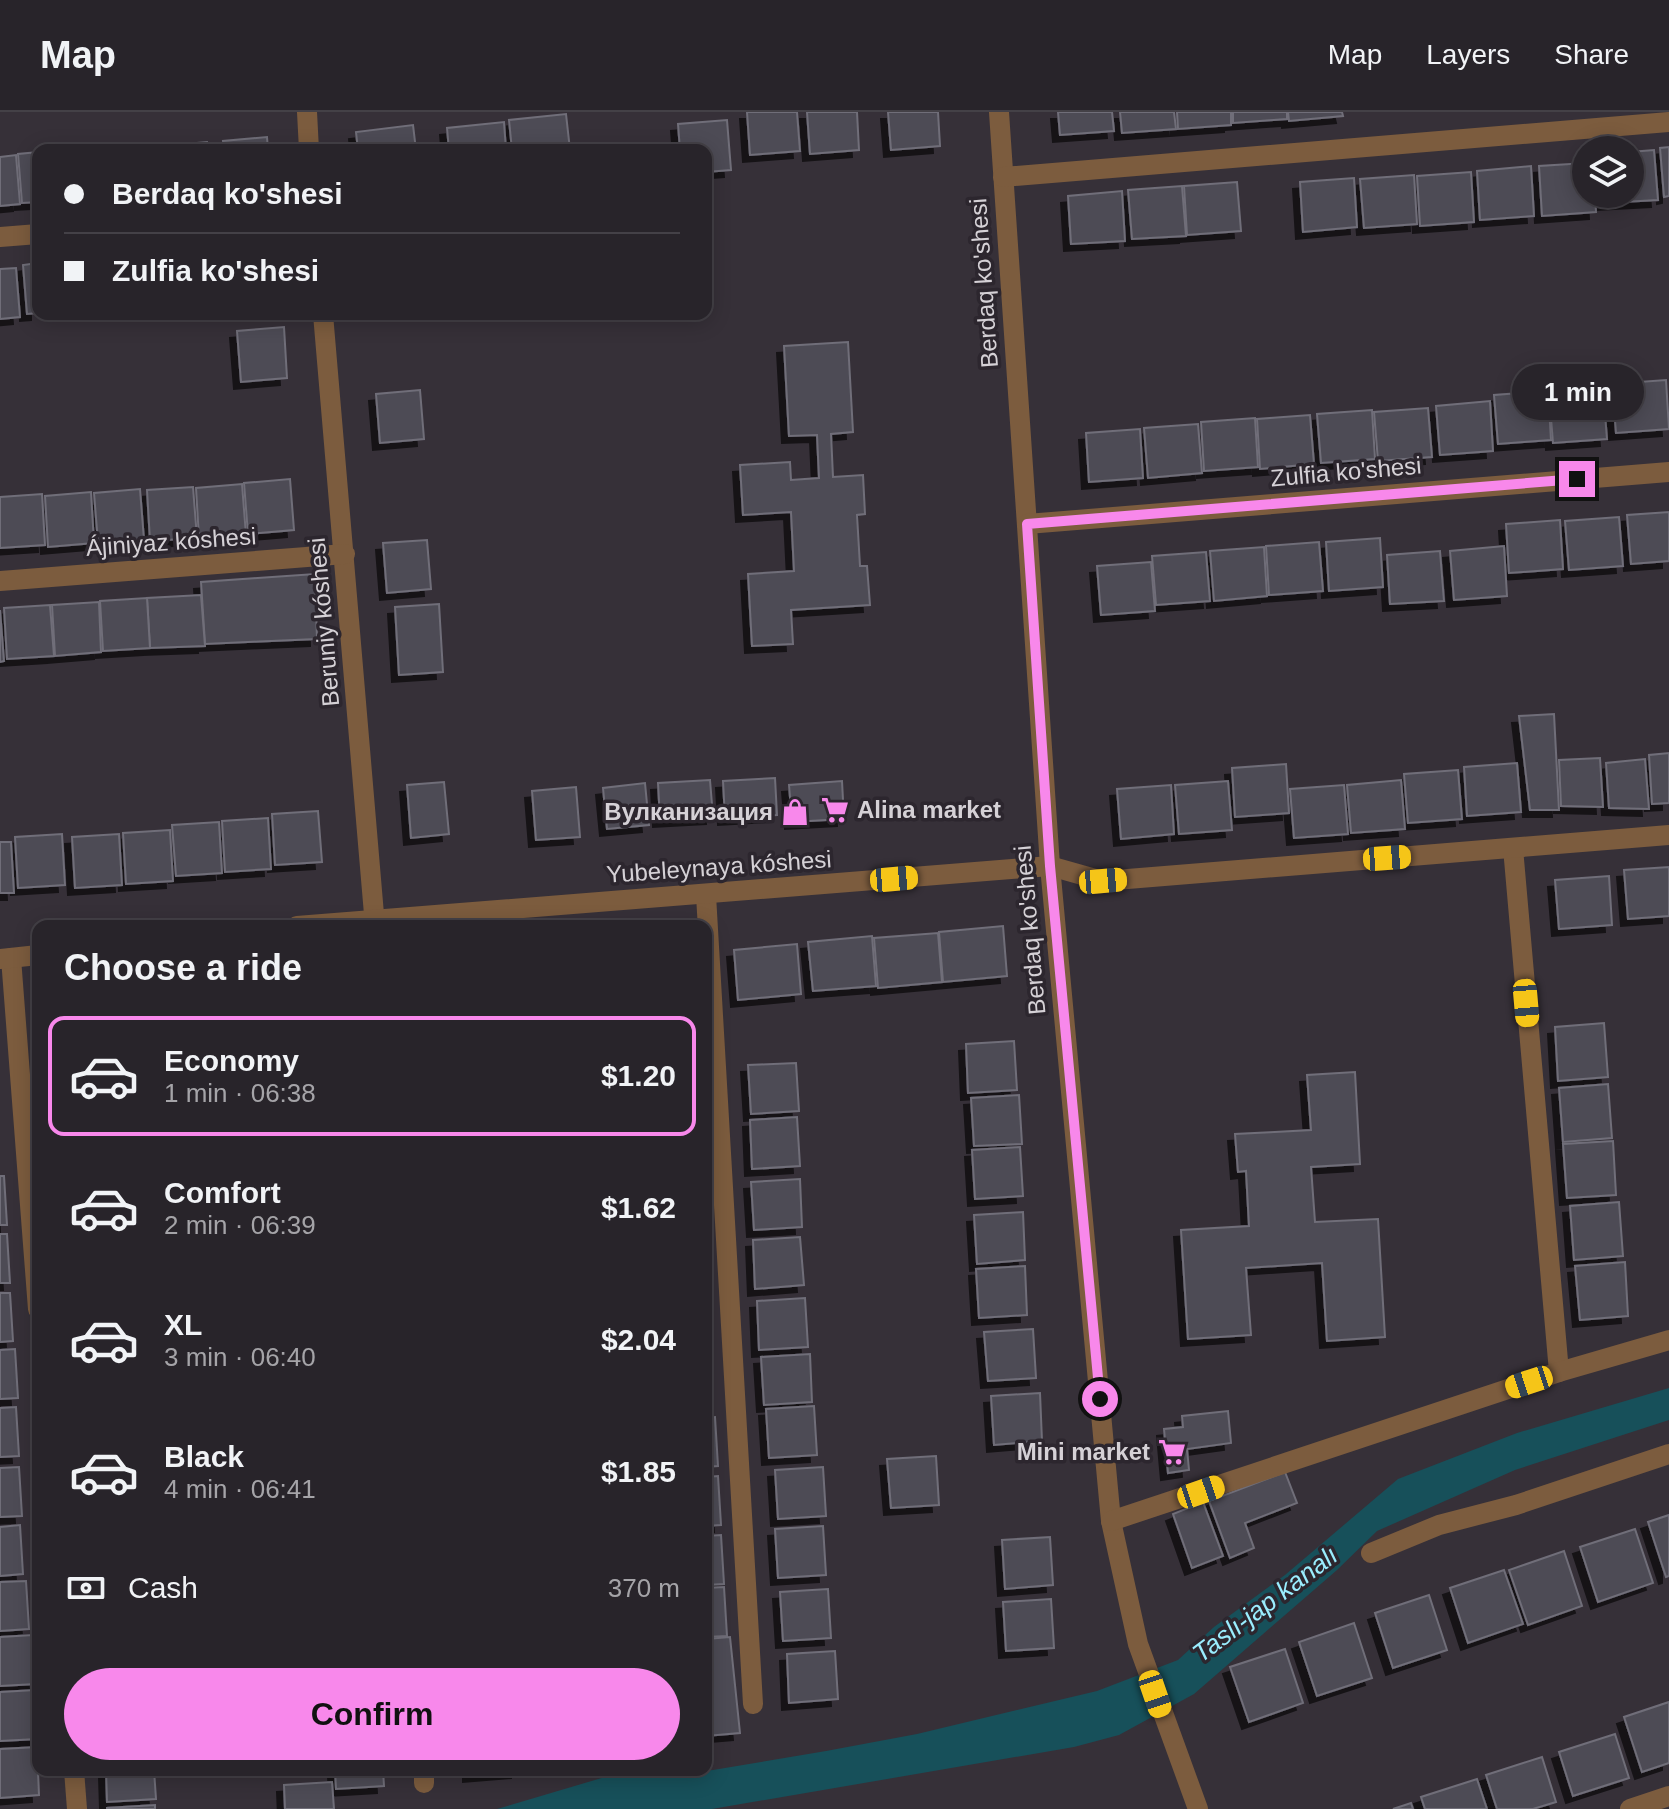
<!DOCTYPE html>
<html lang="en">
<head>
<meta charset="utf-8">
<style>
  :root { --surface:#28242a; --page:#343036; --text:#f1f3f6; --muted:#a5a4a8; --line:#444147; --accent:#f888eb }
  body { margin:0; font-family:Arial,sans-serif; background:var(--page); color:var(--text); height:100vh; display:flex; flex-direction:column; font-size:30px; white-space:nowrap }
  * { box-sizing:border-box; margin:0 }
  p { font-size:26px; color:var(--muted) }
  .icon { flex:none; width:44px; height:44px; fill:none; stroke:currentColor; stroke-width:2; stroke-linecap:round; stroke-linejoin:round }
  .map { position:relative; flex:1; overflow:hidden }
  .sheet { position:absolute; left:32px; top:808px; width:680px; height:856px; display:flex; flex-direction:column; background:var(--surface); border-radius:16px; box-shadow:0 4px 20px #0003,0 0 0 2px var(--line) }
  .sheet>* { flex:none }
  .guide { position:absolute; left:32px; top:32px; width:680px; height:176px; border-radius:16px; box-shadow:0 4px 20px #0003,0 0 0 2px var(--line); display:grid; align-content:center; height:176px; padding:0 32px; background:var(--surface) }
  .tools { position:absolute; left:1572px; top:24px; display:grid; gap:16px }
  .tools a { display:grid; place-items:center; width:72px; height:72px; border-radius:50%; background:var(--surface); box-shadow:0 4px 20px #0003,0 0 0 2px var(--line); font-size:40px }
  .end { position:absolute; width:36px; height:36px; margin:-18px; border:10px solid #f888eb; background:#111; box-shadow:0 0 0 4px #111 }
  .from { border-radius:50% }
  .bubble { position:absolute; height:56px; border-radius:28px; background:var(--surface); box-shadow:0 4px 20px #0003,0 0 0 2px var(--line); font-size:26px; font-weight:600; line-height:56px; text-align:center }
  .car { position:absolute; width:24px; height:48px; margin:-24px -12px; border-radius:10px; box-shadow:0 0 6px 2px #0007; background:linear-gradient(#f5c518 24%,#345 0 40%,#f5c518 0 76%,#345 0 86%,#f5c518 0) }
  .guide b { display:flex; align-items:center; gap:28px; height:76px; font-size:30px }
  .guide b+b { border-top:2px solid var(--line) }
  .guide i { width:20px; height:20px; background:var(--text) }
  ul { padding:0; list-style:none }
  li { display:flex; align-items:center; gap:24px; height:120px; margin:0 16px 12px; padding:0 16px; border:4px solid transparent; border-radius:16px }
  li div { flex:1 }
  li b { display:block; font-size:30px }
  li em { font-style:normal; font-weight:600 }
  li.active { border-color:var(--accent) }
  li>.icon { width:72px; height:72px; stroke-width:1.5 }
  h2 { padding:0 32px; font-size:36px; line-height:96px }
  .pay { display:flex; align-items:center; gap:20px; height:88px; padding:0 32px; font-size:30px }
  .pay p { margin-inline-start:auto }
  .primary-button { display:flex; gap:16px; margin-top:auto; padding:16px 32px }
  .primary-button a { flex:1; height:92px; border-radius:48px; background:var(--accent); color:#111; font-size:32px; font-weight:600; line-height:92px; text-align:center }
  header { display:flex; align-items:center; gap:48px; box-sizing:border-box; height:112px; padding:0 40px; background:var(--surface); border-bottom:2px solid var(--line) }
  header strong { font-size:38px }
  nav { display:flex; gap:44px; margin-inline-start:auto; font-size:28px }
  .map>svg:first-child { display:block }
</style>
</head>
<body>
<header>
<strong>Map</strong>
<nav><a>Map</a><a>Layers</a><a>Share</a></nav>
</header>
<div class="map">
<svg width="1669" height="1697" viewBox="0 0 1669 1697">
  <defs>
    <filter id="shadow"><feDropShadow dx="-7" dy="7" stdDeviation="0" flood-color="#0009"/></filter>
  </defs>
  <rect width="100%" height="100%" fill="#363038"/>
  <polygon fill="#17505a" points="1669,1276 1669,1308 1515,1358 1377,1419 1337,1458 1194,1582 1119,1623 1074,1635 712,1697 497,1697 605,1665 713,1658 826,1639 917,1622 1097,1579 1178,1548 1214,1515 1285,1463 1398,1367 1517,1321"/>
  <g fill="#4d4c55" stroke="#706e79" stroke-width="2" filter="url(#shadow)">
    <polygon points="747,0 797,0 800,39 750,43"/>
    <polygon points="807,0 857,0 859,38 810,42"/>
    <polygon points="888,0 938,0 940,34 891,38"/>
    <polygon points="1058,0 1112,0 1114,19 1060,23"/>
    <polygon points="1120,0 1174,0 1176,17 1122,21"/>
    <polygon points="1177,0 1231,0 1231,13 1178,17"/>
    <polygon points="1233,0 1287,0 1287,7 1233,11"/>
    <polygon points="1288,0 1342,0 1343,4 1289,9"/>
    <polygon points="566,2 570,38 512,38 509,8"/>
    <polygon points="727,8 731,58 706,60 706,38 680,38 678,12"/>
    <polygon points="504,10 506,38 449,38 447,16"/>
    <polygon points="413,13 416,38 358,38 356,20"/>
    <polygon points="267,25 268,38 224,38 223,29"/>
    <polygon points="207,30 208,38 163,38 163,34"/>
    <polygon points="158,33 158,38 114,38 114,37"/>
    <polygon points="1669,35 1669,84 1664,85 1660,36"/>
    <polygon points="1654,38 1658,88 1604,91 1604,82 1630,82 1630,40"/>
    <polygon points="38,40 38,90 22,91 18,42"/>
    <polygon points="16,43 20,92 0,94 0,45"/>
    <polygon points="1586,51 1586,82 1595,82 1596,100 1542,104 1539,54"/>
    <polygon points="1531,54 1534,104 1480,108 1477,59"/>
    <polygon points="1471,60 1474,110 1420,114 1417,64"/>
    <polygon points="1414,63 1417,112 1364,116 1360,67"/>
    <polygon points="1354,66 1357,115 1303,120 1300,70"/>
    <polygon points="1237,70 1241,119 1187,123 1184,74"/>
    <polygon points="1182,74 1186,124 1132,127 1128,78"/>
    <polygon points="1122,79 1125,129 1071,132 1068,84"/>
    <polygon points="38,151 38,201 27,202 23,153"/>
    <polygon points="16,156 20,205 0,207 0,157"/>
    <polygon points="284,215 287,266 241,270 237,219"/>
    <polygon points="848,230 853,320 831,322 833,365 863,363 865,402 857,403 860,454 867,454 870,493 791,498 793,532 752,534 748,462 794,459 791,400 743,403 740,353 790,350 791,368 819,366 817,323 789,324 784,234"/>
    <polygon points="1666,268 1669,317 1616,321 1612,272"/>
    <polygon points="1603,277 1607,327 1553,331 1549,281"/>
    <polygon points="420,278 424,327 380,331 376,282"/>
    <polygon points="1548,279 1551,328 1498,332 1494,283"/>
    <polygon points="1490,289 1493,339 1440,343 1436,294"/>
    <polygon points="1428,296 1432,345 1378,349 1374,300"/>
    <polygon points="1372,298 1375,347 1321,351 1317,302"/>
    <polygon points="1310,303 1314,352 1260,357 1257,307"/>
    <polygon points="1255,306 1258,355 1204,359 1201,310"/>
    <polygon points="1198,312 1202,361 1148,366 1144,316"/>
    <polygon points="1140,317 1143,366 1089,370 1086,321"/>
    <polygon points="290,367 294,418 248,422 244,371"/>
    <polygon points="242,372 246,423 199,426 196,376"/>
    <polygon points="193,375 197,426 150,429 147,378"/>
    <polygon points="140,377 144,428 98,431 94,381"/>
    <polygon points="91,380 94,431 48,435 45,384"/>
    <polygon points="42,382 45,433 0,436 0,385"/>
    <polygon points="1669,400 1669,449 1631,452 1627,403"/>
    <polygon points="1619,405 1623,454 1569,458 1565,409"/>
    <polygon points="1560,408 1563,457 1509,461 1506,412"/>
    <polygon points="1380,426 1383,475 1329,479 1326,430"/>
    <polygon points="427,428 431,477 387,481 383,431"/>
    <polygon points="1319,430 1323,479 1269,483 1266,434"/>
    <polygon points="1504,434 1507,484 1454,488 1450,439"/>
    <polygon points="1264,435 1267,484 1214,489 1210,439"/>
    <polygon points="1440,439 1444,489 1390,492 1387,443"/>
    <polygon points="1206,440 1210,489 1156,493 1152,444"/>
    <polygon points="1151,450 1155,499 1101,503 1097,454"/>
    <polygon points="315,462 317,527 205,532 201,470"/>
    <polygon points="201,483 205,534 150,536 147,486"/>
    <polygon points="147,486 150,536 103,539 100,489"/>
    <polygon points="99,490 101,540 55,544 52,493"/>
    <polygon points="439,492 443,560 399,563 395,495"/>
    <polygon points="50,493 54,544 7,547 4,496"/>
    <polygon points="0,498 4,549 0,550"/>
    <polygon points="1554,602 1559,698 1530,698 1519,604"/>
    <polygon points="1669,641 1669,691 1652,692 1649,643"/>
    <polygon points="1600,646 1603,695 1561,694 1559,648"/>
    <polygon points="1645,647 1649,697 1609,696 1606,651"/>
    <polygon points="1517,651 1521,700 1467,704 1464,655"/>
    <polygon points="1286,652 1289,701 1235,705 1232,656"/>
    <polygon points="1458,658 1462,707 1408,711 1404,662"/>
    <polygon points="775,666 777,703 725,706 723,669"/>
    <polygon points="710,668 713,705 660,708 658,671"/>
    <polygon points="1401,668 1405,717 1351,721 1347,673"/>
    <polygon points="842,669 844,707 792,710 789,673"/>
    <polygon points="1228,669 1232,718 1179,722 1175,673"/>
    <polygon points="444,670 449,722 411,726 407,673"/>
    <polygon points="645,671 649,713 607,717 603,676"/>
    <polygon points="1171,673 1174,722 1121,727 1117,677"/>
    <polygon points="1344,673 1348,722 1294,726 1290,677"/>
    <polygon points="576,675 580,725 536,728 532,679"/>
    <polygon points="318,699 322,750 275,753 272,702"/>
    <polygon points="268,706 271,757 225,760 222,709"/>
    <polygon points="219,710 222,761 176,764 172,713"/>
    <polygon points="170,718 173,769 126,772 123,721"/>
    <polygon points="62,722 65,773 18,776 15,725"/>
    <polygon points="119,722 122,773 75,776 72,725"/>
    <polygon points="0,730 11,730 14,781 0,781"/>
    <polygon points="1669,755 1669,804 1628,807 1624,758"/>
    <polygon points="1609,764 1612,813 1559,817 1555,768"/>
    <polygon points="1003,814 1007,864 943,870 939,820"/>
    <polygon points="938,821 942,870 878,876 874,826"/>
    <polygon points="872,824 876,874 813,879 808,830"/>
    <polygon points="797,832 801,882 738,888 734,838"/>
    <polygon points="1604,911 1608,965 1558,969 1555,915"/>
    <polygon points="1014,929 1017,978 968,981 966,932"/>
    <polygon points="796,951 799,999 751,1002 748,953"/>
    <polygon points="1355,960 1360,1052 1311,1055 1315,1110 1378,1107 1385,1225 1327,1229 1322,1151 1246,1156 1251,1223 1188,1227 1181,1118 1249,1114 1246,1059 1238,1060 1235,1022 1311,1018 1307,963"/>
    <polygon points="1608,972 1612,1026 1563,1030 1559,976"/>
    <polygon points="1019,983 1022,1032 974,1034 971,986"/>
    <polygon points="797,1005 800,1054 752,1057 750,1008"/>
    <polygon points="1613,1029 1616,1083 1567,1086 1563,1032"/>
    <polygon points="1020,1035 1023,1084 975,1087 972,1038"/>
    <polygon points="0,1064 4,1064 7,1113 0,1113"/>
    <polygon points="800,1067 802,1115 754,1118 751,1070"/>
    <polygon points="1619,1090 1623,1144 1574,1148 1570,1094"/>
    <polygon points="1023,1100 1025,1148 977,1152 974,1103"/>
    <polygon points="0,1122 7,1122 10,1171 0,1171"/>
    <polygon points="800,1125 804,1173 755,1177 753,1128"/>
    <polygon points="1625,1150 1628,1204 1580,1208 1575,1154"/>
    <polygon points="1025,1154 1027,1203 979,1206 976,1157"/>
    <polygon points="0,1181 10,1181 13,1229 0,1230"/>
    <polygon points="805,1186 808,1235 759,1238 757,1189"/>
    <polygon points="1033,1217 1036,1266 988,1269 984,1220"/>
    <polygon points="15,1237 18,1286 0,1287 0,1238"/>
    <polygon points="810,1242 812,1290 764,1293 761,1245"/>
    <polygon points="706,1245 711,1294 706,1294"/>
    <polygon points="1040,1281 1042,1329 994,1333 991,1284"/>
    <polygon points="814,1294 817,1343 769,1346 766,1297"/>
    <polygon points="16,1295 19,1344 0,1345 0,1296"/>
    <polygon points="1228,1299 1231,1331 1187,1337 1189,1358 1168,1361 1164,1317 1183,1315 1182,1304"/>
    <polygon points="715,1305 718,1354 706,1355 706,1306"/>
    <polygon points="936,1344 939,1393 891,1396 887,1347"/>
    <polygon points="19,1355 22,1404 0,1405 0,1356"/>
    <polygon points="823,1355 826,1404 778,1407 775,1358"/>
    <polygon points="1285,1360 1297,1391 1245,1411 1254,1436 1230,1446 1209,1389"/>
    <polygon points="718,1364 721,1413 706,1414 706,1365"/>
    <polygon points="1203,1390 1223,1444 1192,1456 1173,1402"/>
    <polygon points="1669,1403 1669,1464 1666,1465 1648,1410"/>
    <polygon points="20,1413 23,1462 0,1464 0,1415"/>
    <polygon points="823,1414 826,1463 778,1466 775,1417"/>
    <polygon points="1635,1417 1653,1471 1598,1490 1580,1435"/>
    <polygon points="721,1423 724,1472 706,1473 706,1424"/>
    <polygon points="1050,1425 1053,1473 1005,1477 1002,1428"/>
    <polygon points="1564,1439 1582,1494 1528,1513 1509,1458"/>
    <polygon points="1504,1458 1523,1512 1468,1531 1450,1476"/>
    <polygon points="26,1469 29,1517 0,1519 0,1470"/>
    <polygon points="724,1475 727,1524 706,1525 706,1476"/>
    <polygon points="828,1477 831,1526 783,1529 780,1480"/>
    <polygon points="1429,1483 1447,1538 1393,1556 1375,1501"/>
    <polygon points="1051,1487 1054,1536 1006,1539 1003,1490"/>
    <polygon points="1354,1511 1372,1566 1317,1584 1299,1530"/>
    <polygon points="33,1523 36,1572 0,1574 0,1525"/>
    <polygon points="730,1525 740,1621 706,1624 706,1527"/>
    <polygon points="1285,1537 1303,1591 1249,1610 1230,1555"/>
    <polygon points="835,1539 838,1587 789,1591 787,1542"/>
    <polygon points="35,1578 38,1627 0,1629 0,1580"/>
    <polygon points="1669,1590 1669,1651 1642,1660 1624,1605"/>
    <polygon points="1615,1622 1629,1666 1573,1684 1559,1640"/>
    <polygon points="37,1635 39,1683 0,1686 0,1637"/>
    <polygon points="1542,1645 1556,1690 1533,1697 1497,1697 1486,1663"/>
    <polygon points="106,1658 154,1658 156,1687 107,1690"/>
    <polygon points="335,1658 383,1658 384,1674 336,1677"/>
    <polygon points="470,1658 518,1658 518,1659 470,1663"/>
    <polygon points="1477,1667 1487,1697 1425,1697 1421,1685"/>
    <polygon points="332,1670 334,1697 285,1697 284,1673"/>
    <polygon points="1411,1691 1413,1697 1393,1697"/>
    <polygon points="155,1693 155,1697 107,1697 107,1696"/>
  </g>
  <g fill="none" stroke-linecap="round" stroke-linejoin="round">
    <g stroke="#7c5c3e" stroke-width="20">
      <polyline points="307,0 309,38"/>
      <polyline points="999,0 1050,754 1111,1409 1138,1532 1198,1697"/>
      <polyline points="1003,65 1669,10"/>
      <polyline points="0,125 38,122"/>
      <polyline points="323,202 375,814"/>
      <polyline points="1027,412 1669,360"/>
      <polyline points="0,469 345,442"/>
      <polyline points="1513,736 1559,1260"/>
      <polyline points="706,783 753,1592"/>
      <polyline points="297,814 1050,754 1103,769 1669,723"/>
      <polyline points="11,846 38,1197"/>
      <polyline points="0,847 38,843"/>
      <polyline points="1111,1409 1559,1260 1669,1228"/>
      <polyline points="1371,1441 1439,1413 1516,1393 1669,1342"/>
      <polyline points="74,1658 77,1697"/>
      <polyline points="424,1658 424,1671"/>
      <polyline points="1630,1697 1669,1684"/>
    </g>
  </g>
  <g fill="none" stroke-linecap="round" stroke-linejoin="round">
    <polyline stroke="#f888eb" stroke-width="10" points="1100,1287 1050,754 1027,412 1577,367"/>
  </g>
  <defs>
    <g id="supermarket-bare" transform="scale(2.16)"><path d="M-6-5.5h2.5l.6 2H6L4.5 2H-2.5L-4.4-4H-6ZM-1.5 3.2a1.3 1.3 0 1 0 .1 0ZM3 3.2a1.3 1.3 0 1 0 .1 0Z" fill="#f888eb" stroke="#2c262e" stroke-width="2.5" paint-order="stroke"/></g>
    <g id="shop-bare" transform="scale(2.16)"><path d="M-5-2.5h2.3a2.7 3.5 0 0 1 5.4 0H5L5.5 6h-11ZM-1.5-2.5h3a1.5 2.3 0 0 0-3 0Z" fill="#f888eb" stroke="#2c262e" stroke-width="2.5" paint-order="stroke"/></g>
  </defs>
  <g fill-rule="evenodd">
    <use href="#supermarket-bare" x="835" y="698"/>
    <use href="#shop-bare" x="795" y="700"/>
    <use href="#supermarket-bare" x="1172" y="1340"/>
  </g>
  <g text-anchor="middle" stroke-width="7" stroke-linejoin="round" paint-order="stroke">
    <g font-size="24" fill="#d5d1d6" stroke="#2c262e">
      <text transform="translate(984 171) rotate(-94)" y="8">Berdaq ko'shesi</text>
      <text transform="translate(1346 360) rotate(-5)" y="8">Zulfia ko'shesi</text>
      <text transform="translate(171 430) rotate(-4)" y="8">Ájiniyaz kóshesi</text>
      <text transform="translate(324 510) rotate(-95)" y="8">Beruniy kóshesi</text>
      <text transform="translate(719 755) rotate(-4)" y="8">Yubeleynaya kóshesi</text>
      <text transform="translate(1030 818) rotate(-95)" y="8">Berdaq ko'shesi</text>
    </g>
    <g font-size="24" font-weight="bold" fill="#d5d1d6" stroke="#2c262e" text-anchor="end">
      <text x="857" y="706" text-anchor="start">Alina market</text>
      <text x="773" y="708">Вулканизация</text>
      <text x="1150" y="1348">Mini market</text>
    </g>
    <g font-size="26" font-style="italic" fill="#9aedfe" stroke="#2c262e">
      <text transform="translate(1265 1492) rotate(-37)" y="9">Taslı-jap kanalı</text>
    </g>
  </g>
</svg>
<div class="tools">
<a><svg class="icon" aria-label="layers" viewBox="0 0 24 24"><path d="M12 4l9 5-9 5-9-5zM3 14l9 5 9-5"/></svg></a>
</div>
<i class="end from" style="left:1100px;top:1287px"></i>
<i class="end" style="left:1577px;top:367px"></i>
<div class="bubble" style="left:1512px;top:252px;width:132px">1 min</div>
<i class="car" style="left:1387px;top:746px;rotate:86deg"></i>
<i class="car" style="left:894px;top:767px;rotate:85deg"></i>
<i class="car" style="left:1103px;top:769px;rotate:85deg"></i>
<i class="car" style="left:1526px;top:891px;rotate:175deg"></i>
<i class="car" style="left:1529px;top:1270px;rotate:252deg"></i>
<i class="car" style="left:1201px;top:1380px;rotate:71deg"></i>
<i class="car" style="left:1155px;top:1582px;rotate:161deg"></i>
<div class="guide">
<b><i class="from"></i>Berdaq ko'shesi</b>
<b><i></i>Zulfia ko'shesi</b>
</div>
<section class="sheet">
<h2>Choose a ride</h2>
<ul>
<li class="active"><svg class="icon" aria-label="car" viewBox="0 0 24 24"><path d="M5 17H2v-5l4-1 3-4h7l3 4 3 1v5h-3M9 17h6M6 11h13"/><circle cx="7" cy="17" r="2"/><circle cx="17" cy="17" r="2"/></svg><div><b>Economy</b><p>1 min · 06:38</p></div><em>$1.20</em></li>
<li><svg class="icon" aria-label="car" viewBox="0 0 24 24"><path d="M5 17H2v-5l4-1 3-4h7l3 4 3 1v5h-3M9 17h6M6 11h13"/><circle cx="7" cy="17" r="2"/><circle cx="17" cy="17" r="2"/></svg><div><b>Comfort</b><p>2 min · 06:39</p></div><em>$1.62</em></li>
<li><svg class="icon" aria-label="car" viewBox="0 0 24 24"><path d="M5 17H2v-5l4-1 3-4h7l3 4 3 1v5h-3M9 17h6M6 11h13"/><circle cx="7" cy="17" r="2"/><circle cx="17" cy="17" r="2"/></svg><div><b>XL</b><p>3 min · 06:40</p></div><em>$2.04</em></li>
<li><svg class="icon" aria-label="car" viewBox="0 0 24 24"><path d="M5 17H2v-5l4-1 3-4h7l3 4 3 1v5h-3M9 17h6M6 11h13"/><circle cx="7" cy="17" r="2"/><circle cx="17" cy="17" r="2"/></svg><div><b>Black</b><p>4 min · 06:41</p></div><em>$1.85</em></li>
</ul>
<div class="pay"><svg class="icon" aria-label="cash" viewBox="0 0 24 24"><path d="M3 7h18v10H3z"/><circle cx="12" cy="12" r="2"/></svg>Cash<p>370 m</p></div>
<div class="primary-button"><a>Confirm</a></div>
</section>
</div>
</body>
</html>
